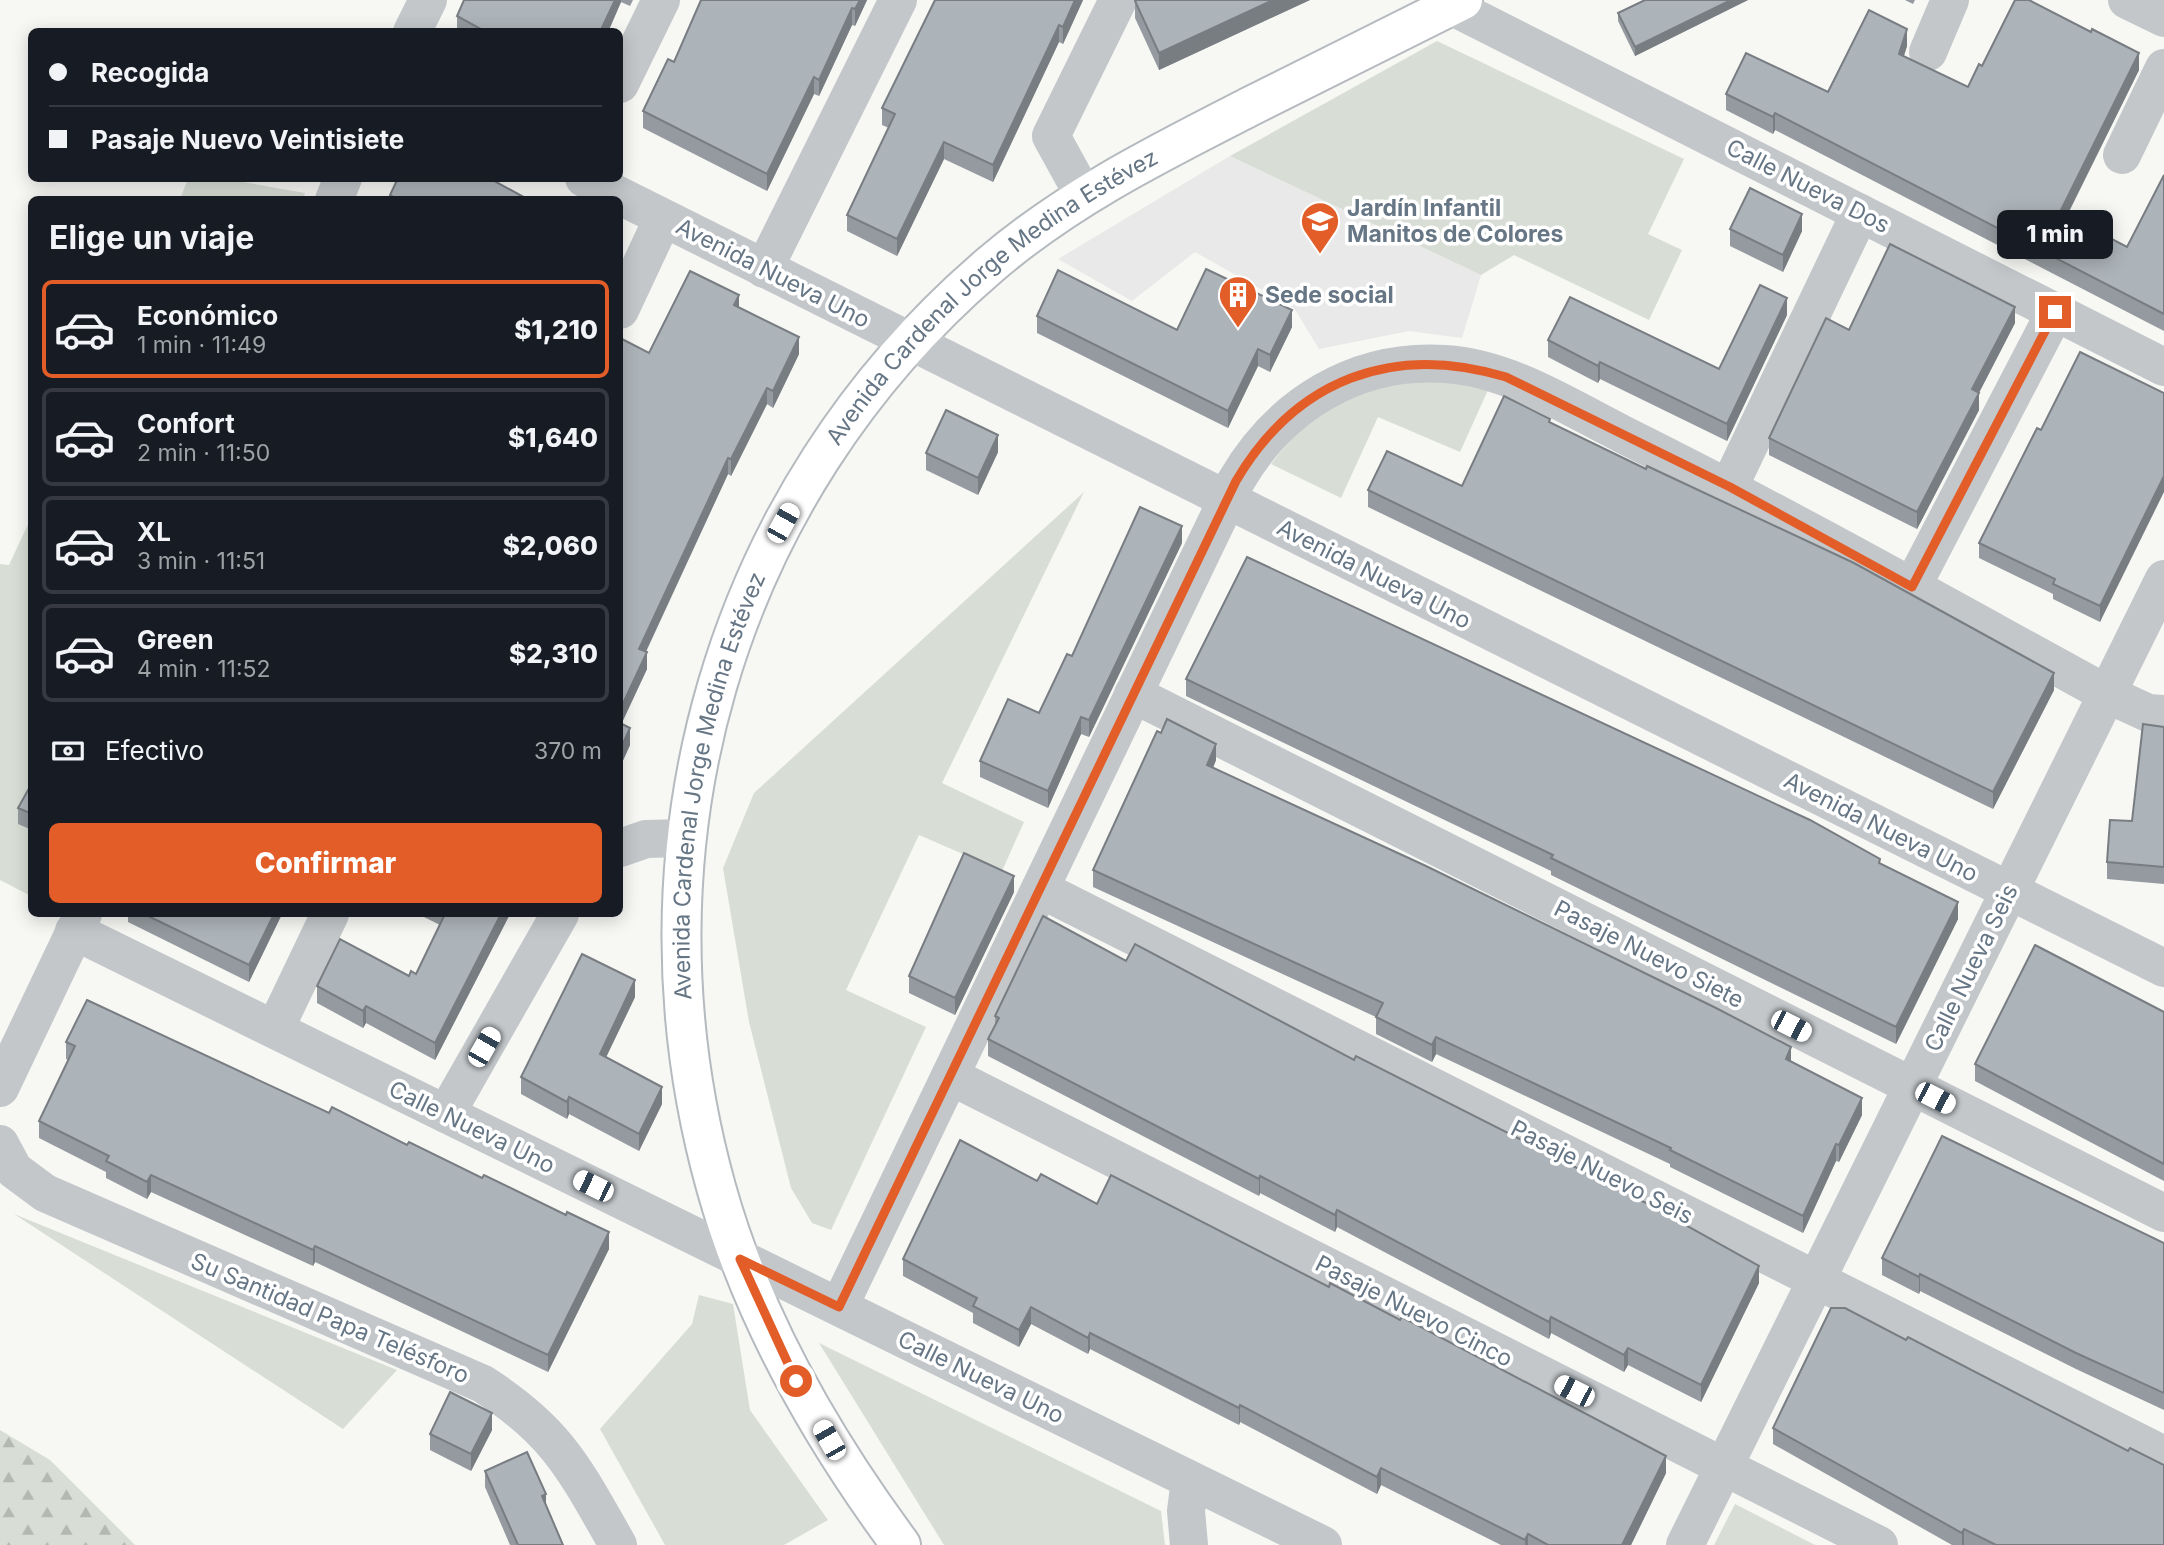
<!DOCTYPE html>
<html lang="es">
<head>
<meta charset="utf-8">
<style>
  :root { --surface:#171b24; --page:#242831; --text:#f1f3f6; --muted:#9ea1a6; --line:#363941; --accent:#e35d28 }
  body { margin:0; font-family:Inter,sans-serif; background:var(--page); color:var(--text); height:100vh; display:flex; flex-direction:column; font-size:26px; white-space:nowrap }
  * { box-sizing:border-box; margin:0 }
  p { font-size:23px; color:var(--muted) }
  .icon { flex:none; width:38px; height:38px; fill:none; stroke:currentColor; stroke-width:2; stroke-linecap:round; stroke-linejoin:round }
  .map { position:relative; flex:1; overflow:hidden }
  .details { position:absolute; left:28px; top:196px; width:595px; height:721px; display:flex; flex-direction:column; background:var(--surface); border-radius:10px; box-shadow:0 4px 18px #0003 }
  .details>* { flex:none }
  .banner { position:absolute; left:28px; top:28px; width:595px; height:154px; border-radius:10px; box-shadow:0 4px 18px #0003; display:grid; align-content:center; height:154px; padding:0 21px; background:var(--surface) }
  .end { position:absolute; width:32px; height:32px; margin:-16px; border:9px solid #e35d28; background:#fff; box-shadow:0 0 0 4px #fff }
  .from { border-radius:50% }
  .bubble { position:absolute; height:49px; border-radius:10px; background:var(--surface); box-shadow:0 4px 18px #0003; font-size:23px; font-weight:800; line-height:49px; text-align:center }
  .car { position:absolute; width:21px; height:42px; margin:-21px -10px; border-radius:9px; box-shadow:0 0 5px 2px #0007; background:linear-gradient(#fff 24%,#345 0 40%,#fff 0 76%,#345 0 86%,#fff 0) }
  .banner b { display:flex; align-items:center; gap:24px; height:66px; font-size:26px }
  .banner b+b { border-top:2px solid var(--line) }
  .banner i { width:18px; height:18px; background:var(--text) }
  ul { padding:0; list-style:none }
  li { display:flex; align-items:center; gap:21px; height:98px; margin:0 14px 10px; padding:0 7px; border:4px solid var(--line); border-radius:10px }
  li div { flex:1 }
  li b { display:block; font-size:26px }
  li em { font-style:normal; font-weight:800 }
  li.active { border-color:var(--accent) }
  li>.icon { width:63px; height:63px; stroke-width:1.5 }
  h2 { padding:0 21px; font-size:32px; line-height:84px }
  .pay { display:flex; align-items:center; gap:18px; height:77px; padding:0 21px; font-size:26px }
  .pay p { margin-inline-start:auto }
  .cta { display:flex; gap:14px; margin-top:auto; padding:14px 21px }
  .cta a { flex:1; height:80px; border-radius:10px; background:var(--accent); color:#fff; font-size:28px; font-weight:800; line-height:80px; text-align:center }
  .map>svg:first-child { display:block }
</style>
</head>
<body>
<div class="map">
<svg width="2164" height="1545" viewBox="0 0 2164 1545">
  <defs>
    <pattern id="forest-firs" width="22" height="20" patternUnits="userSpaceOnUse" patternTransform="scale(1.75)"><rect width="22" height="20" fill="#d8ded5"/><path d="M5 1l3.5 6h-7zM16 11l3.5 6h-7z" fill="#b3b9b2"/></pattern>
  </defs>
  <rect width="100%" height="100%" fill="#f7f7f4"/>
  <polygon fill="#e8e9e8" points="1230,156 1481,275 1462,338 1409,331 1319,349 1294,308 1195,252 1132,301 1058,259"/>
  <g fill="#d8ded5">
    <polygon points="1437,41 1684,159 1648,234 1682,250 1649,320 1514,255 1481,275 1230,156"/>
    <polygon points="188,179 226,179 305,193 303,199 180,199"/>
    <path d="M1440,380L1488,390L1460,452L1378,417L1341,498L1271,464C1321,400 1362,386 1440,380Z"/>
    <polygon points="1084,492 942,783 1024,822 1002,871 919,835 846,990 926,1027 831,1230 812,1223 791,1188 749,1022 723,868 754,793"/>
    <polygon points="31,518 31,896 0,880 0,564 9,565"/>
    <polygon points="14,1214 397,1370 343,1429"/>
    <polygon points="699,1295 733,1304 750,1410 828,1520 784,1545 665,1545 600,1429 692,1324"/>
    <polygon points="819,1343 1161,1511 1165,1545 944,1545"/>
    <polygon points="1735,1504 1815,1545 1714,1545"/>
  </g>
  <polygon fill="url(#forest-firs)" points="0,1430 50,1460 135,1545 0,1545"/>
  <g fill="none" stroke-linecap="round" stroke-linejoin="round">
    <g stroke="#b5babf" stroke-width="42">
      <g id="secondary">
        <path id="s1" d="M901,1545C821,1437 752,1317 716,1187C622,850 722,494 990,265C1068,198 1159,153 1251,106C1322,71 1392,35 1463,0"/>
      </g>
    </g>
    <g stroke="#c3c7ca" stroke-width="38">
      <polyline points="2127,0 2164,18"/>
      <polyline points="1451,6 2164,367"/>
      <polyline points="412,32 428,0"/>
      <polyline points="1928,52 1950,0"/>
      <polyline points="620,84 661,0"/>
      <polyline points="2122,155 2164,68"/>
      <polyline points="584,178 2164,968"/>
      <polyline points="1084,196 1051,136 1118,0"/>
      <polyline points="334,200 343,178"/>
      <polyline points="764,269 898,0"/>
      <polyline points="620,310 663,218"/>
      <polyline points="1729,487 1860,213"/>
      <polyline points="1912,587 2055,312"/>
      <polyline points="1133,694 2164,1213"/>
      <polyline points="620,848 646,839 685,838"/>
      <polyline points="1040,889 2164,1455"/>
      <polyline points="74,931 1323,1545"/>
      <polyline points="275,1029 330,914"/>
      <polyline points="950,1076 1879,1545"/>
      <polyline points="0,1088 83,914"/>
      <polyline points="446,1114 560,914"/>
      <path d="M0,1144L14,1170L45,1193L483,1384C559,1433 575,1470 618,1545"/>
      <path d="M839,1307L1236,481C1280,405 1356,358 1445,364C1510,368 1570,408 1626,436C1789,517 1948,607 2107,694L2148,713L2164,714"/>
      <polyline points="1189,1545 1186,1511 1190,1480"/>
      <polyline points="1685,1545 2164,579"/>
    </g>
    <use href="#secondary" stroke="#fff" stroke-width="38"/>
  </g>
  <g fill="#949a9f">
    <polygon points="464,0 633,0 630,6 621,2 608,32 457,32 457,16"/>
    <polygon points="867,0 855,26 852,25 819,96 814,94 767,191 643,128 643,111 674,62"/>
    <polygon points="1083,0 1063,44 1059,42 993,182 944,159 897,256 847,231 847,215 889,128 882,125 882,108"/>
    <polygon points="1137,0 1310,0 1159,70 1135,18 1135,1"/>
    <polygon points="1645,0 1748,0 1635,56 1618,21 1618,13"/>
    <polygon points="1905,0 1915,0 1913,4"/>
    <polygon points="1907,46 1904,56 1968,87 1982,66 2139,70 2067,216 2127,247 2164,175 2164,331 1775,130 1773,134 1726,110 1726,94 1828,92"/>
    <polygon points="390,195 529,200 390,200"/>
    <polygon points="1730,229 1802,231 1783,272 1730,246"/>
    <polygon points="739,307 799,354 773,408 767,404 731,476 728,474 646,652 647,669 621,724 630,745 620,767 620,338 649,353"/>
    <polygon points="1787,315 1727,441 1600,379 1598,383 1548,357 1548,340 1719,369"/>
    <polygon points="1037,316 1177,330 1292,327 1270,372 1258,366 1228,428 1037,333"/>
    <polygon points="2015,323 1979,393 1979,410 1917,529 1769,455 1769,438 1849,330"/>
    <polygon points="2164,393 2100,622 2053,599 2053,594 1979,558 1979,543 2041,430"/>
    <polygon points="1550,423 2054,690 1993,809 1368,507 1368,490 1462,486"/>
    <polygon points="998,452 978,495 926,470 926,453"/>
    <polygon points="1182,543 1089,737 1081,734 1048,808 980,777 980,761 1039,713 1072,656"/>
    <polygon points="1186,679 1880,864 1958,919 1896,1044 1551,875 1551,871 1186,696"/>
    <polygon points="2164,727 2164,884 2107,879 2107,862 2132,821"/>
    <polygon points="1161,733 1216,760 1213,768 1791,1062 1862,1115 1839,1162 1836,1161 1803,1233 1670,1167 1670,1164 1436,1054 1432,1062 1376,1034 1376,1017 1093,887 1093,870"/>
    <polygon points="32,783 32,830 18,824 18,808"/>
    <polygon points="1014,892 955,1015 909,993 909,976"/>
    <polygon points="128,914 282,914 249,982 128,922"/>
    <polygon points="418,914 510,914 435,1060 366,1023 363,1028 317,1003 317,986 416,974 440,925"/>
    <polygon points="1126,961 1759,1283 1701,1402 1628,1365 1624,1372 1551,1333 1549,1339 1337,1227 1335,1232 1260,1193 1259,1196 988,1056 988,1039 995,1026 995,1016"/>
    <polygon points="635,997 606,1057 662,1104 639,1151 569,1114 567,1119 521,1094 521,1077"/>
    <polygon points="2164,1012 2164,1181 1975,1081 1975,1064"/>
    <polygon points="66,1042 609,1249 548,1372 315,1262 313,1266 151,1192 147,1199 106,1178 106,1172 39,1138 39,1121 68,1060 66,1059"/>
    <polygon points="1037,1181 1097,1204 1666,1473 1631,1545 1501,1545 1381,1485 1377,1494 1240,1422 1239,1425 1090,1349 1088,1354 1031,1324 1019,1347 973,1323 973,1313 903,1276 903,1259"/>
    <polygon points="2164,1243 2164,1410 2076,1369 1920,1291 1919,1294 1882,1275 1882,1258"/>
    <polygon points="1773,1428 2164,1545 1952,1545 1773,1444"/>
    <polygon points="492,1430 471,1471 430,1450 430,1434"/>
    <polygon points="485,1471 546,1506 563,1545 510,1545 485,1487"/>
  </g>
  <g fill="#787d82">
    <polygon points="615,0 621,0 621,2 608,32 600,32"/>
    <polygon points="860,0 867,0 855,26 855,9"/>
    <polygon points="1075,0 1083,0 1063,44 1063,27"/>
    <polygon points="1273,0 1310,0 1159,70 1159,53"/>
    <polygon points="1731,0 1748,0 1635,56 1635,47"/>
    <polygon points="852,8 852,25 819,96 819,80"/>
    <polygon points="1059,25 1059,42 993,182 993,165"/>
    <polygon points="1907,29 1907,46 1899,70 1899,54"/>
    <polygon points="2139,53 2139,70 2060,229 2060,212"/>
    <polygon points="814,77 814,94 767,191 767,174"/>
    <polygon points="1775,113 1775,130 1773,134 1773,117"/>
    <polygon points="944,142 944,159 897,256 897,239"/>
    <polygon points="1802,214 1802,231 1783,272 1783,255"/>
    <polygon points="739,295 739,312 734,305"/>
    <polygon points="1787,298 1787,315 1727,441 1727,424"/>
    <polygon points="2015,307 2015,323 1972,406 1972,389"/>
    <polygon points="1292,310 1292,327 1270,372 1270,355"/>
    <polygon points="799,337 799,354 773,408 773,391"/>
    <polygon points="1258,349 1258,366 1228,428 1228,411"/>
    <polygon points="1600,362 1600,379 1598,383 1598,366"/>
    <polygon points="767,388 767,404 731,476 731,459"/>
    <polygon points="1979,393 1979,410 1917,529 1917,512"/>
    <polygon points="998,435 998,452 978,495 978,478"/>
    <polygon points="728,458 728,474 639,666 639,649"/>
    <polygon points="2164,476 2164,492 2100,622 2100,606"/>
    <polygon points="1182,526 1182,543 1089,737 1089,720"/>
    <polygon points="647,652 647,669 620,727 620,710"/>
    <polygon points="2054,673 2054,690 1993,809 1993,792"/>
    <polygon points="1081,717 1081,734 1048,808 1048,791"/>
    <polygon points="630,728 630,745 620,767 620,750"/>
    <polygon points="1216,744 1216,760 1207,782 1207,765"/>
    <polygon points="1014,876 1014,892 955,1015 955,998"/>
    <polygon points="1958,902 1958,919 1896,1044 1896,1027"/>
    <polygon points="274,914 282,914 249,982 249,965"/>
    <polygon points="501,914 510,914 435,1060 435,1043"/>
    <polygon points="635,980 635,997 600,1070 600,1054"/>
    <polygon points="366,1006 366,1023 363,1028 363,1011"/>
    <polygon points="1436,1037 1436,1054 1432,1062 1432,1045"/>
    <polygon points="1791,1047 1791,1064 1786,1059"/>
    <polygon points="662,1087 662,1104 639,1151 639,1134"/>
    <polygon points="569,1097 569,1114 567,1119 567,1102"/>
    <polygon points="1862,1098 1862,1115 1839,1162 1839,1145"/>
    <polygon points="1836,1144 1836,1161 1803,1233 1803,1216"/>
    <polygon points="151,1175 151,1192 147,1199 147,1182"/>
    <polygon points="1260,1176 1260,1193 1259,1196 1259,1179"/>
    <polygon points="1337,1210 1337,1227 1335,1232 1335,1215"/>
    <polygon points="609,1232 609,1249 548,1372 548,1355"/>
    <polygon points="315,1246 315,1262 313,1266 313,1250"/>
    <polygon points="1759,1266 1759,1283 1701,1402 1701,1385"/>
    <polygon points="1920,1274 1920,1291 1919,1294 1919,1277"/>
    <polygon points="1031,1307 1031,1324 1019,1347 1019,1330"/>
    <polygon points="1551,1317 1551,1333 1549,1339 1549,1322"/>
    <polygon points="1090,1333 1090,1349 1088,1354 1088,1338"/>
    <polygon points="1628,1348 1628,1365 1624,1372 1624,1355"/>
    <polygon points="1240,1405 1240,1422 1239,1425 1239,1408"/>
    <polygon points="492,1413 492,1430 471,1471 471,1454"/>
    <polygon points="1666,1456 1666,1473 1631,1545 1622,1545"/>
    <polygon points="1381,1468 1381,1485 1377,1494 1377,1477"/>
    <polygon points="546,1494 546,1511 542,1496"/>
    <polygon points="1964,1529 1964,1545 1962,1545 1962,1533"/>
    <polygon points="1528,1534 1528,1545 1525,1545 1525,1540"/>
  </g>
  <g fill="#acb3b9" stroke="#787d82" stroke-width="2">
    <polygon points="464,0 615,0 600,32 486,32 457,16"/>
    <polygon points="701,0 860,0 855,9 852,8 819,80 814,77 767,174 643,111 668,59 674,62"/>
    <polygon points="935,0 1075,0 1063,27 1059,25 993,165 944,142 897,239 847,215 895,114 882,108"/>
    <polygon points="1137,0 1273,0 1159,53 1135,1"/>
    <polygon points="1645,0 1731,0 1635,47 1618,13"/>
    <polygon points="2015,0 2029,0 2091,32 2092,29 2139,53 2060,212 2127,247 2164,175 2164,314 1775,113 1773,117 1726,94 1746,53 1828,92 1869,10 1907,29 1899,54 1968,87 1979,64 1982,66"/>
    <polygon points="398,178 489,178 529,200 399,200 390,195"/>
    <polygon points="1750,188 1802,214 1783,255 1730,229"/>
    <polygon points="1890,244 2015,307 1972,389 1979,393 1917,512 1769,438 1826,318 1849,330"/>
    <polygon points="1206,269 1292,310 1270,355 1258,349 1228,411 1037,316 1058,270 1177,330"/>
    <polygon points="690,271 739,295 734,305 799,337 773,391 767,388 731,459 728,458 639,649 647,652 620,710 620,338 649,353"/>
    <polygon points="1760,285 1787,298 1727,424 1600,362 1598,366 1548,340 1570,297 1719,369"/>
    <polygon points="2080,352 2164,393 2164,476 2100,606 2053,584 2055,579 1979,543 2037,428 2041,430"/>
    <polygon points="1504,396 1550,419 1549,422 1646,469 1647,466 1854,563 2054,673 1993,792 1368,490 1387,451 1462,486"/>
    <polygon points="946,410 998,435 978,478 926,453"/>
    <polygon points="1140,507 1182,526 1089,720 1081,717 1048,791 980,761 1008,699 1039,713 1067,654 1072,656"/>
    <polygon points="1247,557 1810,820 1880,859 1879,863 1958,902 1896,1027 1551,858 1553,855 1186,679"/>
    <polygon points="1167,719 1216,744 1207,765 1426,866 1716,1008 1791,1047 1786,1059 1862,1098 1839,1145 1836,1144 1803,1216 1670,1150 1671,1148 1436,1037 1432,1045 1376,1017 1383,1003 1093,870 1157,731 1161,733"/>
    <polygon points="620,723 630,728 620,750"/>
    <polygon points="2143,724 2164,727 2164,867 2107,862 2110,820 2132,821"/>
    <polygon points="32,783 32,814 18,808"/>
    <polygon points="964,853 1014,876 955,998 909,976"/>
    <polygon points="144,914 274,914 249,965"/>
    <polygon points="445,914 501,914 435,1043 366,1006 363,1011 317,986 340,939 409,976 411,971 416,974"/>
    <polygon points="1043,916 1126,961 1135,944 1354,1060 1356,1056 1644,1202 1759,1266 1701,1385 1628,1348 1624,1355 1551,1317 1549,1322 1337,1210 1335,1215 1260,1176 1259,1179 988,1039 999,1018 995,1016"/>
    <polygon points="2035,945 2164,1012 2164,1164 1975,1064"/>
    <polygon points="582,954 635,980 600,1054 662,1087 639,1134 569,1097 567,1102 521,1077"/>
    <polygon points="87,1000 329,1113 332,1107 407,1145 409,1142 482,1178 484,1175 566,1215 567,1212 609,1232 548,1355 315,1246 313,1250 151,1175 147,1182 106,1161 109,1156 39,1121 75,1046 66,1042"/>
    <polygon points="1942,1136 2164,1243 2164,1393 2076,1353 1920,1274 1919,1277 1882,1258"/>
    <polygon points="960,1140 1037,1181 1041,1174 1097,1204 1111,1175 1329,1287 1330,1283 1400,1320 1402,1317 1666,1456 1622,1545 1548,1545 1528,1534 1525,1540 1381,1468 1377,1477 1240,1405 1239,1408 1090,1333 1088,1338 1031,1307 1019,1330 973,1306 977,1298 903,1259"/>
    <polygon points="1831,1308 1845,1308 1906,1340 1908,1337 2128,1451 2130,1448 2164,1465 2164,1545 1996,1545 1964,1529 1962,1533 1773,1428"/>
    <polygon points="450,1392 492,1413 471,1454 430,1434"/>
    <polygon points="527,1452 546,1494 542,1496 563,1545 518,1545 485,1471"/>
  </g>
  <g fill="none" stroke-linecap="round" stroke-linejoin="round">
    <path stroke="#e35d28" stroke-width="9" d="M796,1381L740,1259L839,1307L1236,481C1296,379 1393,343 1506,377L1730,487L1912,587L2055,312"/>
  </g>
  <defs>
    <g id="school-pin" transform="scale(2.0125)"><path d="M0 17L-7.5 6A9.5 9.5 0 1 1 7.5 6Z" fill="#e35d28" stroke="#fff"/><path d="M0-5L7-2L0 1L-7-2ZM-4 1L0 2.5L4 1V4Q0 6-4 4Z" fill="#fff"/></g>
    <g id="building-pin" transform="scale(2.0125)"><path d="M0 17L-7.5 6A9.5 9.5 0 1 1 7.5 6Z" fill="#e35d28" stroke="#fff"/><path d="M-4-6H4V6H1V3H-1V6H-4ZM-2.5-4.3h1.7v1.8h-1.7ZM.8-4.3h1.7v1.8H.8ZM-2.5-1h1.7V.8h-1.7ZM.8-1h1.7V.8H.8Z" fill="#fff"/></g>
  </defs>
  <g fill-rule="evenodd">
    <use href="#school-pin" x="1320" y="221"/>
    <use href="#building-pin" x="1238" y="295"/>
  </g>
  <g text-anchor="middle" stroke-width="7" stroke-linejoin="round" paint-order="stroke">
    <g font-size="23" fill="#667685" stroke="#fff">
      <text transform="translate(1808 186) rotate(27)" y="8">Calle Nueva Dos</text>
      <text transform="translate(773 273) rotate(27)" y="8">Avenida Nueva Uno</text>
      <text dy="8" stroke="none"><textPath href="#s1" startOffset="1402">Avenida Cardenal Jorge Medina Estévez</textPath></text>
      <text transform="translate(1374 574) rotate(27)" y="8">Avenida Nueva Uno</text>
      <text dy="8" stroke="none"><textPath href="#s1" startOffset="814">Avenida Cardenal Jorge Medina Estévez</textPath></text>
      <text transform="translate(1881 827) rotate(27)" y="8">Avenida Nueva Uno</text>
      <text transform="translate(1649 954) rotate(27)" y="8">Pasaje Nuevo Siete</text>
      <text transform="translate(1971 968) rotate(-64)" y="8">Calle Nueva Seis</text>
      <text transform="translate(472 1127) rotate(26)" y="8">Calle Nueva Uno</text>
      <text transform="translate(1602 1172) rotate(27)" y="8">Pasaje Nuevo Seis</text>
      <text transform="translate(1414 1311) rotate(27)" y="8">Pasaje Nuevo Cinco</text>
      <text transform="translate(330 1318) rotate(23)" y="8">Su Santidad Papa Telésforo</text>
      <text transform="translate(981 1377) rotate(26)" y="8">Calle Nueva Uno</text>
    </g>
    <g font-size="23" font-weight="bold" fill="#667685" stroke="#fff" text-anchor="start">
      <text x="1347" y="216">Jardín Infantil<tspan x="1347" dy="26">Manitos de Colores</tspan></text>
      <text x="1265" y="303">Sede social</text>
    </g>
  </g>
</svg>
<i class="end from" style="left:796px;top:1381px"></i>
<i class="end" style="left:2055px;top:312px"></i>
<div class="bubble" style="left:1997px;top:210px;width:116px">1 min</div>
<i class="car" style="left:783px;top:523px;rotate:29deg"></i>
<i class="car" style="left:1791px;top:1026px;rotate:117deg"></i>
<i class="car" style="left:484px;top:1047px;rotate:30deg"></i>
<i class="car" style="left:1935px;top:1098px;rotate:117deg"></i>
<i class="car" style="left:593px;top:1186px;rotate:296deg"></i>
<i class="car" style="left:1574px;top:1391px;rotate:297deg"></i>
<i class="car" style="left:829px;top:1440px;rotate:330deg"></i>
<div class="banner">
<b><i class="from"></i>Recogida</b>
<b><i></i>Pasaje Nuevo Veintisiete</b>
</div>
<section class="details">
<h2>Elige un viaje</h2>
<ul>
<li class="active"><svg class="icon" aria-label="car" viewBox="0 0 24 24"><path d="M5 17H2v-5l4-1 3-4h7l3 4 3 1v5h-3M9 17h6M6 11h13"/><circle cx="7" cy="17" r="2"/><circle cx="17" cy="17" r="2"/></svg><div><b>Económico</b><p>1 min · 11:49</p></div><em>$1,210</em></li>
<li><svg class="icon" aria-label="car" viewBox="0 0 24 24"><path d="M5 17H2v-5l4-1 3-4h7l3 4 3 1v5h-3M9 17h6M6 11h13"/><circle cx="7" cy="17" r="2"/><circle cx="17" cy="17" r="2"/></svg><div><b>Confort</b><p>2 min · 11:50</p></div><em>$1,640</em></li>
<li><svg class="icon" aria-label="car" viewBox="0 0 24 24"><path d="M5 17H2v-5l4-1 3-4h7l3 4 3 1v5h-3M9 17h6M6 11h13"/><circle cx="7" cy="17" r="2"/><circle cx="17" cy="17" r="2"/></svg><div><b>XL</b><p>3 min · 11:51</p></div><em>$2,060</em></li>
<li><svg class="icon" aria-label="car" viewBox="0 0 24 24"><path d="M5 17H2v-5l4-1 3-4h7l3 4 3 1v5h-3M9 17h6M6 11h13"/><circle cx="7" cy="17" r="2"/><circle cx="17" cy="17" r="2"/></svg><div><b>Green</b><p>4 min · 11:52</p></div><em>$2,310</em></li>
</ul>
<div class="pay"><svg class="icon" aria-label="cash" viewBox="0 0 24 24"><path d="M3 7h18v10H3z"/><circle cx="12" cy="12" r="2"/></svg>Efectivo<p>370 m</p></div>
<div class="cta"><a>Confirmar</a></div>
</section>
</div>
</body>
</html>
